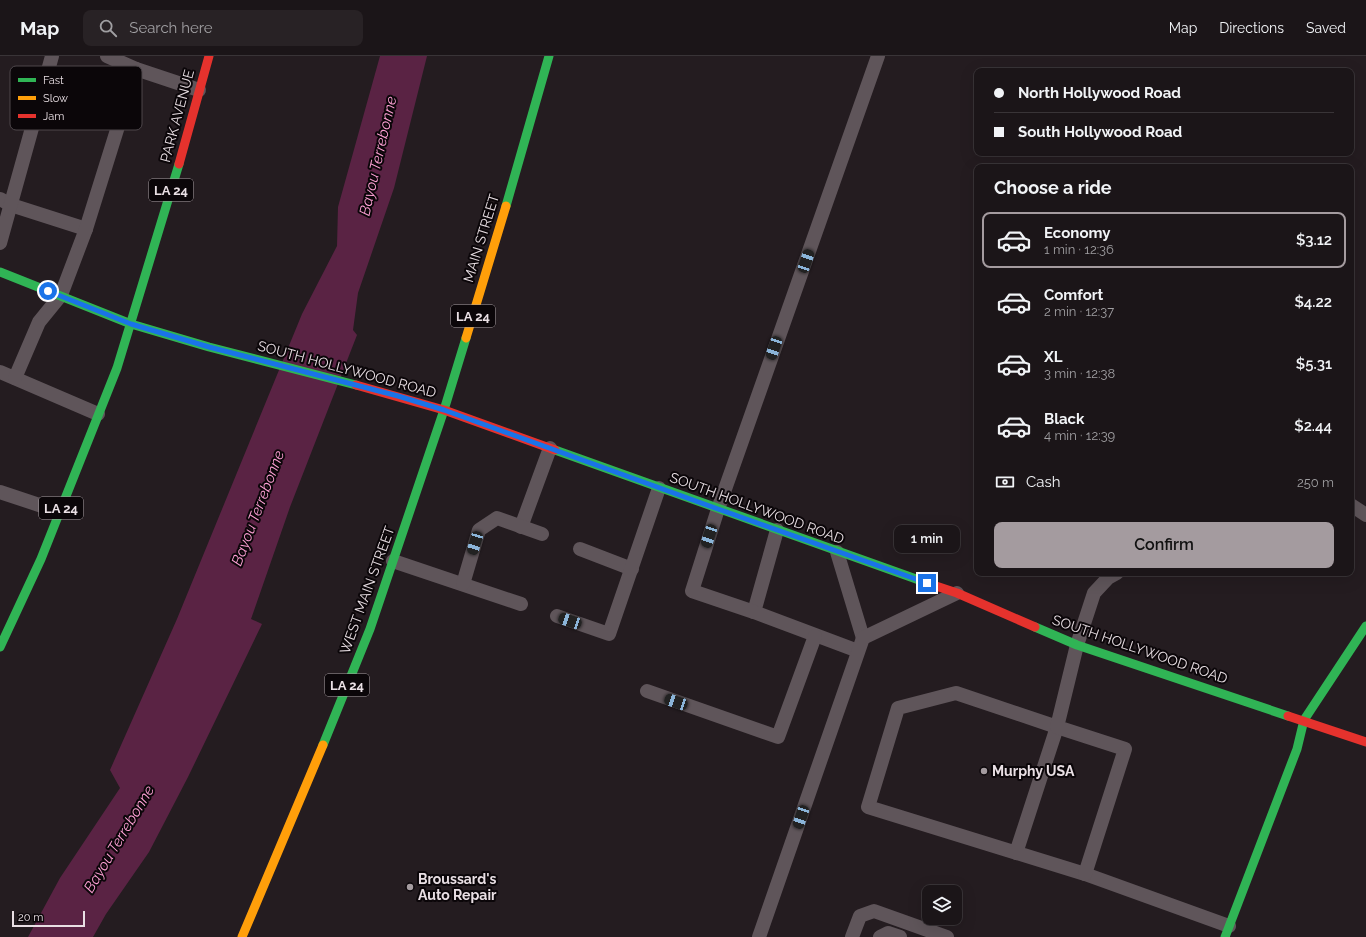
<!DOCTYPE html>
<html lang="en">
<head>
<meta charset="utf-8">
<style>
  :root { --surface:#1b1518; --page:#282225; --text:#f1f3f6; --muted:#a09fa2; --line:#393437; --accent:#a49b9f }
  body { margin:0; font-family:Raleway,sans-serif; background:var(--page); color:var(--text); height:100vh; display:flex; flex-direction:column; font-size:15px; white-space:nowrap }
  * { box-sizing:border-box; margin:0 }
  p { font-size:13px; color:var(--muted) }
  .icon { flex:none; width:22px; height:22px; fill:none; stroke:currentColor; stroke-width:2; stroke-linecap:round; stroke-linejoin:round }
  .map { position:relative; flex:1; overflow:hidden }
  .sheet { position:absolute; left:974px; top:108px; width:380px; height:412px; display:flex; flex-direction:column; background:var(--surface); border-radius:8px; box-shadow:0 4px 16px #0002,0 0 0 1px var(--line) }
  .sheet>* { flex:none }
  .banner { position:absolute; left:974px; top:12px; width:380px; height:88px; border-radius:8px; box-shadow:0 4px 16px #0002,0 0 0 1px var(--line); display:grid; align-content:center; height:88px; padding:0 20px; background:var(--surface) }
  .controls { position:absolute; left:922px; top:829px; display:grid; gap:8px }
  .controls a { display:grid; place-items:center; width:40px; height:40px; border-radius:8px; background:var(--surface); box-shadow:0 4px 16px #0002,0 0 0 1px var(--line); font-size:20px }
  .scale { position:absolute; left:12px; bottom:10px; width:73px; box-sizing:border-box; padding-left:4px; border:2px solid #e9dfe4; border-top:0; font-size:11px; line-height:14px; white-space:nowrap; color:#e9dfe4; -webkit-text-stroke:3px #0b0609; paint-order:stroke }
  .end { position:absolute; width:18px; height:18px; margin:-9px; border:5px solid #1a73e8; background:#fff; box-shadow:0 0 0 2px #fff }
  .from { border-radius:50% }
  .bubble { position:absolute; height:28px; border-radius:8px; background:var(--surface); box-shadow:0 4px 16px #0002,0 0 0 1px var(--line); font-size:13px; font-weight:600; line-height:28px; text-align:center }
  .car { position:absolute; width:12px; height:24px; margin:-12px -6px; border-radius:5px; box-shadow:0 0 3px 1px #0007; background:linear-gradient(#222 24%,#8ab4d8 0 40%,#222 0 76%,#8ab4d8 0 86%,#222 0) }
  .banner b { display:flex; align-items:center; gap:14px; height:38px; font-size:15px }
  .banner b+b { border-top:1px solid var(--line) }
  .banner i { width:10px; height:10px; background:var(--text) }
  ul { padding:0; list-style:none }
  li { display:flex; align-items:center; gap:12px; height:56px; margin:0 8px 6px; padding:0 12px; border:2px solid transparent; border-radius:8px }
  li div { flex:1 }
  li b { display:block; font-size:15px }
  li em { font-style:normal; font-weight:600 }
  li.on { border-color:var(--accent) }
  li>.icon { width:36px; height:36px; stroke-width:1.5 }
  h2 { padding:0 20px; font-size:18px; line-height:48px }
  .pay { display:flex; align-items:center; gap:10px; height:44px; padding:0 20px; font-size:15px }
  .pay p { margin-inline-start:auto }
  .action { display:flex; gap:8px; margin-top:auto; padding:8px 20px }
  .action a { flex:1; height:46px; border-radius:8px; background:var(--accent); color:#111; font-size:16px; font-weight:600; line-height:46px; text-align:center }
  header { display:flex; align-items:center; gap:24px; box-sizing:border-box; height:56px; padding:0 20px; background:var(--surface); border-bottom:1px solid var(--line) }
  header strong { font-size:19px }
  nav { display:flex; gap:22px; margin-inline-start:auto; font-size:14px }
  .search { width:280px; height:36px; background:var(--page); display:flex; align-items:center; gap:10px; box-sizing:border-box; padding:0 14px; border-radius:8px; color:var(--muted); font-size:15px }
  .map>svg:first-child { display:block }
</style>
</head>
<body>
<header>
<strong>Map</strong>
<div class="search"><svg class="icon" aria-label="search" viewBox="0 0 24 24"><circle cx="10" cy="10" r="6"/><path d="M15 15l6 6"/></svg>Search here</div>
<nav><a>Map</a><a>Directions</a><a>Saved</a></nav>
</header>
<div class="map">
<svg width="1366" height="881" viewBox="0 0 1366 881">
  <rect width="100%" height="100%" fill="#241c20"/>
  <polygon fill="#5a2344" points="380,0 427,0 394,132 358,237 353,274 357,279 290,451 251,563 262,568 188,721 149,796 106,858 93,881 28,881 60,822 120,732 110,714 177,563 302,258 337,190 338,151"/>
  <g fill="none" stroke-linecap="round" stroke-linejoin="round">
    <g stroke="#5f555a" stroke-width="14">
      <polyline points="136,13 199,34"/>
      <polyline points="0,143 11,149 86,173"/>
      <polyline points="0,187 52,0"/>
      <polyline points="0,316 98,358"/>
      <polyline points="15,322 39,266 61,239 86,173 136,13 107,0"/>
      <polyline points="0,436 60,456"/>
      <polyline points="1351,449 1366,459"/>
      <polyline points="521,471 550,392"/>
      <polyline points="580,493 632,513"/>
      <polyline points="837,496 863,582"/>
      <polyline points="393,505 521,548"/>
      <polyline points="463,528 479,474 497,462 542,478"/>
      <polyline points="754,556 777,474"/>
      <polyline points="557,560 609,578 659,432"/>
      <polyline points="858,595 754,556 692,535 718,453 878,0"/>
      <polyline points="647,635 778,681 815,580"/>
      <polyline points="1016,797 1057,671 956,637 898,652 868,751 1085,818 1229,870"/>
      <polyline points="1085,818 1125,693 1057,671 1077,589 1094,537 1108,522 1117,517"/>
      <polyline points="759,881 863,582 957,537"/>
      <polyline points="852,881 860,860 874,855 947,881"/>
      <polyline points="880,881 888,877 900,881"/>
    </g>
    <g stroke="#30b455" stroke-width="9">
      <polyline points="506,150 549,0"/>
      <polyline points="0,216 131,268 209,291 356,329"/>
      <polyline points="555,394 933,529"/>
      <polyline points="1035,571 1077,589 1288,660"/>
      <polyline points="0,591 41,503 117,312 179,108"/>
      <polyline points="323,689 370,573 444,354 466,282"/>
      <polyline points="1225,881 1297,693 1304,664 1366,570"/>
    </g>
    <g stroke="#ff9f0a" stroke-width="9">
      <polyline points="466,282 506,150"/>
      <polyline points="242,881 323,689"/>
    </g>
    <g stroke="#e5322d" stroke-width="9">
      <polyline points="179,108 209,0"/>
      <polyline points="356,329 444,354 555,394"/>
      <polyline points="933,529 957,537 1035,571"/>
      <polyline points="1288,660 1366,686"/>
    </g>
  </g>
  <g fill="none" stroke-linecap="round" stroke-linejoin="round">
    <polyline stroke="#1a73e8" stroke-width="5" points="48,235 131,268 209,291 398,340 444,354 718,453 927,527"/>
  </g>
  <g fill="#a49b9f" stroke="#0b0609" stroke-width="1.5">
    <circle cx="984" cy="715" r="4"/>
    <circle cx="410" cy="831" r="4"/>
  </g>
  <g text-anchor="middle" stroke-width="4" stroke-linejoin="round" paint-order="stroke">
    <g fill="#0b0609" stroke="#a69ea2" stroke-width="1">
      <rect x="149" y="123" width="44" height="22" rx="3"/>
      <rect x="451" y="249" width="44" height="22" rx="3"/>
      <rect x="39" y="441" width="44" height="22" rx="3"/>
      <rect x="325" y="618" width="44" height="22" rx="3"/>
    </g>
    <g font-size="13" font-weight="bold" fill="#e9dfe4">
      <text x="171" y="139">LA 24</text>
      <text x="473" y="265">LA 24</text>
      <text x="61" y="457">LA 24</text>
      <text x="347" y="634">LA 24</text>
    </g>
    <g font-size="14" fill="#e9dfe4" stroke="#0b0609">
      <text transform="translate(177 60) rotate(-75)" y="5">PARK AVENUE</text>
      <text transform="translate(481 182) rotate(-73)" y="5">MAIN STREET</text>
      <text transform="translate(347 313) rotate(15)" y="5">SOUTH HOLLYWOOD ROAD</text>
      <text transform="translate(757 452) rotate(20)" y="5">SOUTH HOLLYWOOD ROAD</text>
      <text transform="translate(367 534) rotate(-70)" y="5">WEST MAIN STREET</text>
      <text transform="translate(1140 593) rotate(19)" y="5">SOUTH HOLLYWOOD ROAD</text>
    </g>
    <g font-size="14" font-weight="bold" fill="#e9dfe4" stroke="#0b0609" text-anchor="start">
      <text x="992" y="720">Murphy USA</text>
      <text x="418" y="828">Broussard's<tspan x="418" dy="16">Auto Repair</tspan></text>
    </g>
    <g font-size="15" font-style="italic" fill="#fea0d5" stroke="#0b0609">
      <text transform="translate(378 100) rotate(-77)" y="5">Bayou Terrebonne</text>
      <text transform="translate(258 452) rotate(-69)" y="5">Bayou Terrebonne</text>
      <text transform="translate(119 783) rotate(-59)" y="5">Bayou Terrebonne</text>
    </g>
  </g>
  <rect x="10" y="10" width="132" height="64" rx="6" fill="#0b0609" stroke="#4e474b" stroke-width="1"/>
  <rect x="18" y="22" width="18" height="4" fill="#30b455"/>
  <rect x="18" y="40" width="18" height="4" fill="#ff9f0a"/>
  <rect x="18" y="58" width="18" height="4" fill="#e5322d"/>
  <g font-size="11" fill="#e9dfe4">
    <text x="43" y="28">Fast</text>
    <text x="43" y="46">Slow</text>
    <text x="43" y="64">Jam</text>
  </g>
</svg>
<div class="controls">
<a><svg class="icon" aria-label="layers" viewBox="0 0 24 24"><path d="M12 4l9 5-9 5-9-5zM3 14l9 5 9-5"/></svg></a>
</div>
<div class="scale">20 m</div>
<i class="end from" style="left:48px;top:235px"></i>
<i class="end" style="left:927px;top:527px"></i>
<div class="bubble" style="left:894px;top:469px;width:66px">1 min</div>
<i class="car" style="left:806px;top:205px;rotate:19deg"></i>
<i class="car" style="left:774px;top:292px;rotate:199deg"></i>
<i class="car" style="left:709px;top:480px;rotate:198deg"></i>
<i class="car" style="left:475px;top:487px;rotate:197deg"></i>
<i class="car" style="left:570px;top:565px;rotate:289deg"></i>
<i class="car" style="left:676px;top:646px;rotate:289deg"></i>
<i class="car" style="left:801px;top:761px;rotate:199deg"></i>
<div class="banner">
<b><i class="from"></i>North Hollywood Road</b>
<b><i></i>South Hollywood Road</b>
</div>
<section class="sheet">
<h2>Choose a ride</h2>
<ul>
<li class="on"><svg class="icon" aria-label="car" viewBox="0 0 24 24"><path d="M5 17H2v-5l4-1 3-4h7l3 4 3 1v5h-3M9 17h6M6 11h13"/><circle cx="7" cy="17" r="2"/><circle cx="17" cy="17" r="2"/></svg><div><b>Economy</b><p>1 min · 12:36</p></div><em>$3.12</em></li>
<li><svg class="icon" aria-label="car" viewBox="0 0 24 24"><path d="M5 17H2v-5l4-1 3-4h7l3 4 3 1v5h-3M9 17h6M6 11h13"/><circle cx="7" cy="17" r="2"/><circle cx="17" cy="17" r="2"/></svg><div><b>Comfort</b><p>2 min · 12:37</p></div><em>$4.22</em></li>
<li><svg class="icon" aria-label="car" viewBox="0 0 24 24"><path d="M5 17H2v-5l4-1 3-4h7l3 4 3 1v5h-3M9 17h6M6 11h13"/><circle cx="7" cy="17" r="2"/><circle cx="17" cy="17" r="2"/></svg><div><b>XL</b><p>3 min · 12:38</p></div><em>$5.31</em></li>
<li><svg class="icon" aria-label="car" viewBox="0 0 24 24"><path d="M5 17H2v-5l4-1 3-4h7l3 4 3 1v5h-3M9 17h6M6 11h13"/><circle cx="7" cy="17" r="2"/><circle cx="17" cy="17" r="2"/></svg><div><b>Black</b><p>4 min · 12:39</p></div><em>$2.44</em></li>
</ul>
<div class="pay"><svg class="icon" aria-label="cash" viewBox="0 0 24 24"><path d="M3 7h18v10H3z"/><circle cx="12" cy="12" r="2"/></svg>Cash<p>250 m</p></div>
<div class="action"><a>Confirm</a></div>
</section>
</div>
</body>
</html>
